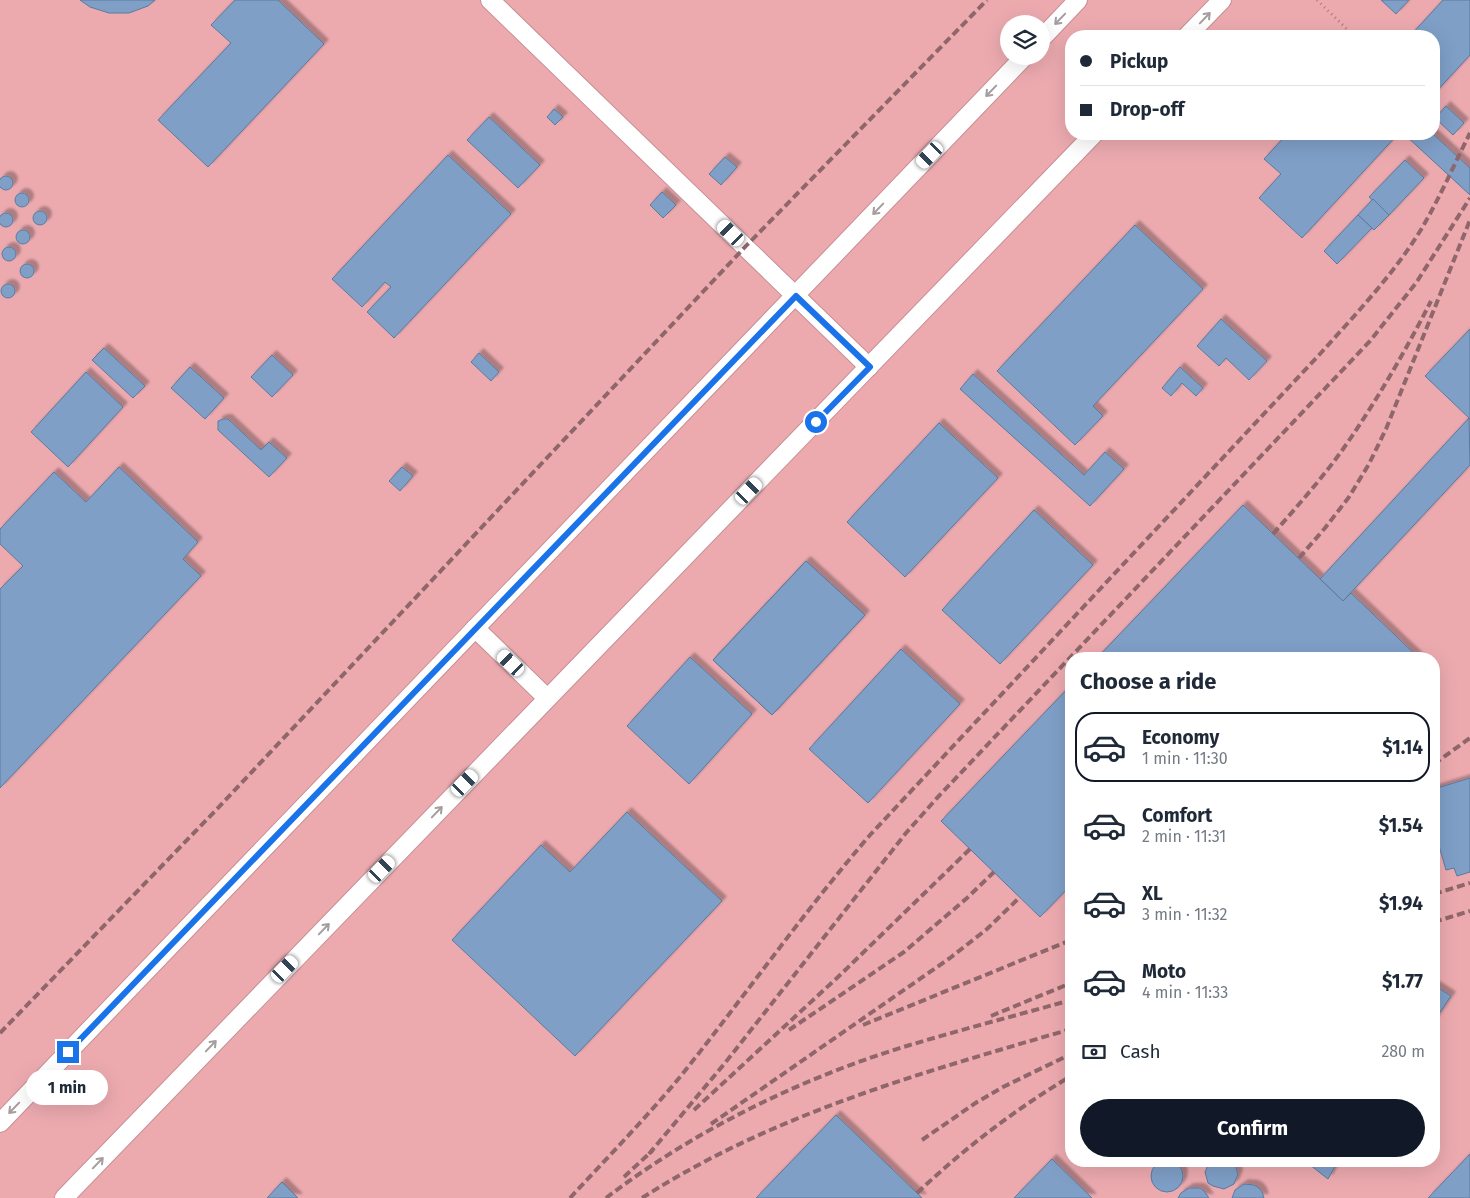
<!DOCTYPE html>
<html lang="en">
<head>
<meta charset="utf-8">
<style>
  :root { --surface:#fff; --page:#f2f2f3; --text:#1f2937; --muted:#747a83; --line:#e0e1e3; --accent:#111827 }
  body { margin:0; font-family:"Fira Sans",sans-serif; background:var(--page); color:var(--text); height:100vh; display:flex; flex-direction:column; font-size:19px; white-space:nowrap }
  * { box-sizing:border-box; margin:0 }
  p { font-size:16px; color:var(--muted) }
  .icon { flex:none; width:28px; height:28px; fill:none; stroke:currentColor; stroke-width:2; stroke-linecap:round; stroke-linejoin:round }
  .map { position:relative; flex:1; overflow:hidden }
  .side { position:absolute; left:1065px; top:652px; width:375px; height:515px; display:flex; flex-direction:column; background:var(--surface); border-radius:20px; box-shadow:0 5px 20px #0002 }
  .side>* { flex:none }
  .guide { position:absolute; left:1065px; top:30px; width:375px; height:110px; border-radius:20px; box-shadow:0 5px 20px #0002; display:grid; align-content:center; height:110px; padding:0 15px; background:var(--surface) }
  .fabs { position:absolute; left:1000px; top:15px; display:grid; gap:10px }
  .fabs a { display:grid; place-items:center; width:50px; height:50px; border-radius:50%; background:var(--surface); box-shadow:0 5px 20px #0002; font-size:25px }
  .end { position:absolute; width:22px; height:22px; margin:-11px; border:6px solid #1a73e8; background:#fff; box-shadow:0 0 0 2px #fff }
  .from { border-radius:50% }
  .bubble { position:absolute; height:35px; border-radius:18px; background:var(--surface); box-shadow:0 5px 20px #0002; font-size:16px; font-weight:700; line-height:35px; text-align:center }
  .car { position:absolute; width:15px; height:30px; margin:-15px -8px; border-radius:6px; box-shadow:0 0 4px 1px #0007; background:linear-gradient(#fff 24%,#345 0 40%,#fff 0 76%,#345 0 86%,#fff 0) }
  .guide b { display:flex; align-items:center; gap:18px; height:48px; font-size:19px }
  .guide b+b { border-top:1px solid var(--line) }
  .guide i { width:12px; height:12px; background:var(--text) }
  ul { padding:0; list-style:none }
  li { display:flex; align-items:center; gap:15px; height:70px; margin:0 10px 8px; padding:0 5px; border:2px solid transparent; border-radius:20px }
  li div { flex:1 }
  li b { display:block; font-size:19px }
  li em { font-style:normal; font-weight:700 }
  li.active { border-color:var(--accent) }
  li>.icon { width:45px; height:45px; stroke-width:1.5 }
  h2 { padding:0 15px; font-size:22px; line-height:60px }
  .pay { display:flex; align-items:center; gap:12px; height:55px; padding:0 15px; font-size:19px }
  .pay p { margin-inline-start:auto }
  .cta { display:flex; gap:10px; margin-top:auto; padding:10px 15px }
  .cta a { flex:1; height:58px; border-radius:30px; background:var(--accent); color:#fff; font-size:20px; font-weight:700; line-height:58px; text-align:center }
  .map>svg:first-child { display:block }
</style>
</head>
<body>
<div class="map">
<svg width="1470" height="1198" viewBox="0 0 1470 1198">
  <defs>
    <filter id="shadow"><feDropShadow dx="4.5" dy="-4.5" stdDeviation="1" flood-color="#0004"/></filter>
  </defs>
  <rect width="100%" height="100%" fill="#f4b8bc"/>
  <path fill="#ecaaaf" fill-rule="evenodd" d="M0,0H1470V1198H0ZM1009,24H1041V56H1009ZM1071,36H1434V134H1071ZM1071,659H1434V1161H1071Z"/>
  <g fill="#7f9fc7" stroke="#5a7aa0" fill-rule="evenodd" filter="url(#shadow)">
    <polygon points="80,0 155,0 148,6 129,13 109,13 90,7"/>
    <polygon points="235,0 278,0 324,44 208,167 158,120 231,43 211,25"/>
    <polygon points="1381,0 1409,0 1396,14"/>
    <polygon points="1443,0 1470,0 1470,55 1434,94 1434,36 1410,36"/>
    <polygon points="1446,106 1464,123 1453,135 1435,118"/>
    <polygon points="554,109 563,117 555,125 547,117"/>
    <polygon points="489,117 540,165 518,188 467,140"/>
    <polygon points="1287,134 1398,134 1302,238 1259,198 1281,174 1264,159"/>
    <polygon points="1404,134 1433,134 1470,168 1470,195"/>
    <polygon points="448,155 511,214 394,338 367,312 391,287 385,282 362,307 332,279"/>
    <polygon points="725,157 737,167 721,185 709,174"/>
    <polygon points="1405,160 1424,178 1389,215 1369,197"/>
    <circle cx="6" cy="183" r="7"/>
    <polygon points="662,192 676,205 663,218 650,205"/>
    <circle cx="22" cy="200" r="7"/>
    <polygon points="1373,199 1389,215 1374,230 1358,215"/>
    <circle cx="40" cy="218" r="7"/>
    <circle cx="6" cy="220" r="7"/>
    <polygon points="1358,215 1372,228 1337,264 1324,251"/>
    <polygon points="1135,225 1203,289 1093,406 1103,416 1075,445 997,371"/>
    <circle cx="23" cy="237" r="7"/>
    <circle cx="9" cy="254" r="7"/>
    <circle cx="27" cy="271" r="7"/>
    <circle cx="8" cy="291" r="7"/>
    <polygon points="1221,319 1267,361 1249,380 1226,358 1219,366 1197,346"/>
    <polygon points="1470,329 1470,419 1425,376"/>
    <polygon points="104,348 145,386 133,398 92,360"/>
    <polygon points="479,353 499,372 491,381 471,362"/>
    <polygon points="272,355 293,375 272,397 251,377"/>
    <polygon points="190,367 224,398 205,419 171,388"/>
    <polygon points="1180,367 1203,388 1196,396 1182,383 1171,396 1162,388"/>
    <polygon points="86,372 123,407 68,467 31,432"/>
    <polygon points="973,374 1084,475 1105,452 1124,469 1090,506 960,389"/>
    <polygon points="1469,418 1470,465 1343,601 1320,579"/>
    <polygon points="223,419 228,419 261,450 269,442 287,458 269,477 218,430 218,421"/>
    <polygon points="939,423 998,478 905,577 847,522"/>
    <polygon points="119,467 198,542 183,559 201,576 0,788 0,589 23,566 0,544 0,529 54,472 86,502"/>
    <polygon points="402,467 413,476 400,491 389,481"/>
    <polygon points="1243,505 1343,601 1351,593 1420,659 1096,659"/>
    <polygon points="1034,510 1093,565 1000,664 942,610"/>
    <path d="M806,561L865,615L772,715L713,660ZM810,578L818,580L823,587V591L821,598L815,602L803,600L799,593L800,585L806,579ZM835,600L843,602L848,613L845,620L835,625L828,622L824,615L825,607L827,603ZM789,601L793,602L799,606L802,614L796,624L789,626L785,625L779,620L777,612L781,605ZM813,623L817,624L824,628L826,636L824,643L813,648L809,647L803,642L802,634L806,626ZM766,626H770L776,631L779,638L773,648L766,650L762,649L756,644L754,636L759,629ZM790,648L795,649L801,653L803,660L801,668L790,672H786L780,666L779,658L783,651ZM744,649H748L755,654L757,661L755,669L751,672L744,673L737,671L733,660L737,652ZM764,672H773L779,676L781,679V683L779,691L773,695L761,693L757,685L759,677Z"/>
    <polygon points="806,561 865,615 772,715 713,660"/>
    <polygon points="901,649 960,704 868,803 809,749"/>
    <polygon points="690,657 752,714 689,784 627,726"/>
    <polygon points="1071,685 1071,885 1040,917 941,821"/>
    <polygon points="1470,778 1470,872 1457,876 1454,868 1446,870 1434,829 1434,789"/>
    <polygon points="627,812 722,901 575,1056 452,940 541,845 570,872"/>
    <polygon points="1434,985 1451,996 1434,1021"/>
    <polygon points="836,1115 917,1193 922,1198 756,1198"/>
    <polygon points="1470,1154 1470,1198 1428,1198"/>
    <polygon points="1052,1159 1092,1198 1014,1198"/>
    <circle cx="1167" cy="1176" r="16"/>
    <polygon points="1210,1161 1234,1161 1238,1174 1234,1184 1224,1189 1213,1186 1208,1183 1205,1172"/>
    <polygon points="1305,1161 1338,1161 1328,1179"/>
    <polygon points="282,1182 298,1198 267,1198"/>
    <polygon points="1244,1184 1254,1185 1259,1188 1262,1192 1264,1198 1232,1198 1235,1190"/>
    <polygon points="1189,1188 1200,1188 1204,1191 1209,1198 1178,1198 1181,1193"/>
  </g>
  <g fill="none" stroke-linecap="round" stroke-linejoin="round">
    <g stroke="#c78f93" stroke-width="20">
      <g id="service">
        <polyline points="490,0 869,367"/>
        <polyline points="1187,36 1222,0"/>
        <polyline points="1041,39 1078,0"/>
        <polyline points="475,628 547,698"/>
        <polyline points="0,1123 1025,56"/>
        <polyline points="64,1198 1094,134"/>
      </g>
    </g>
    <polyline stroke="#a87a7e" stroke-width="3" stroke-dasharray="1 4" stroke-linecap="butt" points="1317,0 1354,36"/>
    <use href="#service" stroke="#fff" stroke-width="18"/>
    <g stroke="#8f6669" stroke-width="4" stroke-dasharray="8 4" stroke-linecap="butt">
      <path d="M1273,534C1300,503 1327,473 1350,439C1380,395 1407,348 1431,301"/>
      <polyline points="1299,558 1325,528 1349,497 1369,464 1386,429 1470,220"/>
      <polyline points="1434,764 1470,738"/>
      <polyline points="1434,894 1470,883"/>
      <polyline points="1434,922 1470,911"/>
      <polyline points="991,1016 1071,983"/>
      <polyline points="863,1025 1071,940"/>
      <polyline points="789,1030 904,952 967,898 994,872"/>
      <polyline points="0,1033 217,809 745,247 987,0"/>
      <polyline points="694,1110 838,977 970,849"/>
      <polyline points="711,1124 950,958 987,929 1020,897"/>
      <polyline points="922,1140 977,1102 1003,1087 1071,1054"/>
      <polyline points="649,1154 725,1063 906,833 937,798 1370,341 1416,283 1470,198"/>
      <polyline points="624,1177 653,1150"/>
      <path d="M917,1193C965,1148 1014,1110 1071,1076"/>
      <path d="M570,1198C607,1158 645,1119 680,1077C744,997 803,913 870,835L1319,355C1355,315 1394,274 1422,228C1440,197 1454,165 1470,133"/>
      <path d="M606,1198C695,1130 803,1077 910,1045C963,1029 1018,1015 1071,1000"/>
      <path d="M642,1198C775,1113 921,1073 1071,1029"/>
    </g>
  </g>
  <defs><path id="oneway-shaft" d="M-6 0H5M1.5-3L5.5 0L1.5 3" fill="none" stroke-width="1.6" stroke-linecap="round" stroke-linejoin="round" transform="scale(1.25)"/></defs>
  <g stroke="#a59d9e">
    <use href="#oneway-shaft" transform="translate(1205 18) rotate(-46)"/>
    <use href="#oneway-shaft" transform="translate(1060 19) rotate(134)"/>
    <use href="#oneway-shaft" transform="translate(991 91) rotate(134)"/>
    <use href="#oneway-shaft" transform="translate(878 209) rotate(134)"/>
    <use href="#oneway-shaft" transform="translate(437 812) rotate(-46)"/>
    <use href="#oneway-shaft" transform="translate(324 929) rotate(-46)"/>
    <use href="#oneway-shaft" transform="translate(211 1046) rotate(-46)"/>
    <use href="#oneway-shaft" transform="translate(14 1108) rotate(134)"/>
    <use href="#oneway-shaft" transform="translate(98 1163) rotate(-46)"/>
  </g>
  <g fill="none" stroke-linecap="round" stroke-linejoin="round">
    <polyline stroke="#1a73e8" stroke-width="6" points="68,1052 796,296 870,367 816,422"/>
  </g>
</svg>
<div class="fabs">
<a><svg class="icon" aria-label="layers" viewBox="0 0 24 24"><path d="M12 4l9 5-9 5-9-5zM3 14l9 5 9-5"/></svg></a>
</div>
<i class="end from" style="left:816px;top:422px"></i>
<i class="end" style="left:68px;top:1052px"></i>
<div class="bubble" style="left:26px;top:1070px;width:82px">1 min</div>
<i class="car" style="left:930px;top:155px;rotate:224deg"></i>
<i class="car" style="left:731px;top:233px;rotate:314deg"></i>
<i class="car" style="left:749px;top:491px;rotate:44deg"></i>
<i class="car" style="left:511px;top:663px;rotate:313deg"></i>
<i class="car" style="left:465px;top:783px;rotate:44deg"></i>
<i class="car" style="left:382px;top:869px;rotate:44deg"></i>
<i class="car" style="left:285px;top:969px;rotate:44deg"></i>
<div class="guide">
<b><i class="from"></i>Pickup</b>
<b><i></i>Drop-off</b>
</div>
<section class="side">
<h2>Choose a ride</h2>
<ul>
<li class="active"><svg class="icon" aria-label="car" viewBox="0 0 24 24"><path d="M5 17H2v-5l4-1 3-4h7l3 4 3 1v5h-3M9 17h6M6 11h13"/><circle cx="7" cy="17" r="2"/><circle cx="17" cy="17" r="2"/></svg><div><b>Economy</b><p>1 min · 11:30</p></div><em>$1.14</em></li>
<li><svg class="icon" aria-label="car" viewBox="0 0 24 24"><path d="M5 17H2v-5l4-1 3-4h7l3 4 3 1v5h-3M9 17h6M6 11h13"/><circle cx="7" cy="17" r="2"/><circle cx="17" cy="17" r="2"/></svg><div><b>Comfort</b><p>2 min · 11:31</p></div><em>$1.54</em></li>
<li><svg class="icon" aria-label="car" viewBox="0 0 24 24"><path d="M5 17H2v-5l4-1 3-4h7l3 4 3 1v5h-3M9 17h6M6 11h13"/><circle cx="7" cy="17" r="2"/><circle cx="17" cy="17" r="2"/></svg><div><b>XL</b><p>3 min · 11:32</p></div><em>$1.94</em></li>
<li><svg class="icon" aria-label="car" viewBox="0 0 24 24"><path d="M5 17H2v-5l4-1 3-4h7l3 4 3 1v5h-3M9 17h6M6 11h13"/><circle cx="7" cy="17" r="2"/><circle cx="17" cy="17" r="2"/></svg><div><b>Moto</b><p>4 min · 11:33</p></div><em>$1.77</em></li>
</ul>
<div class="pay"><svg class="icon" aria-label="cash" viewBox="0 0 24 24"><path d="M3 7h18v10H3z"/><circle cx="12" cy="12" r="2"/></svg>Cash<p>280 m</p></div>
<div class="cta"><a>Confirm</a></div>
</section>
</div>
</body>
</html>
